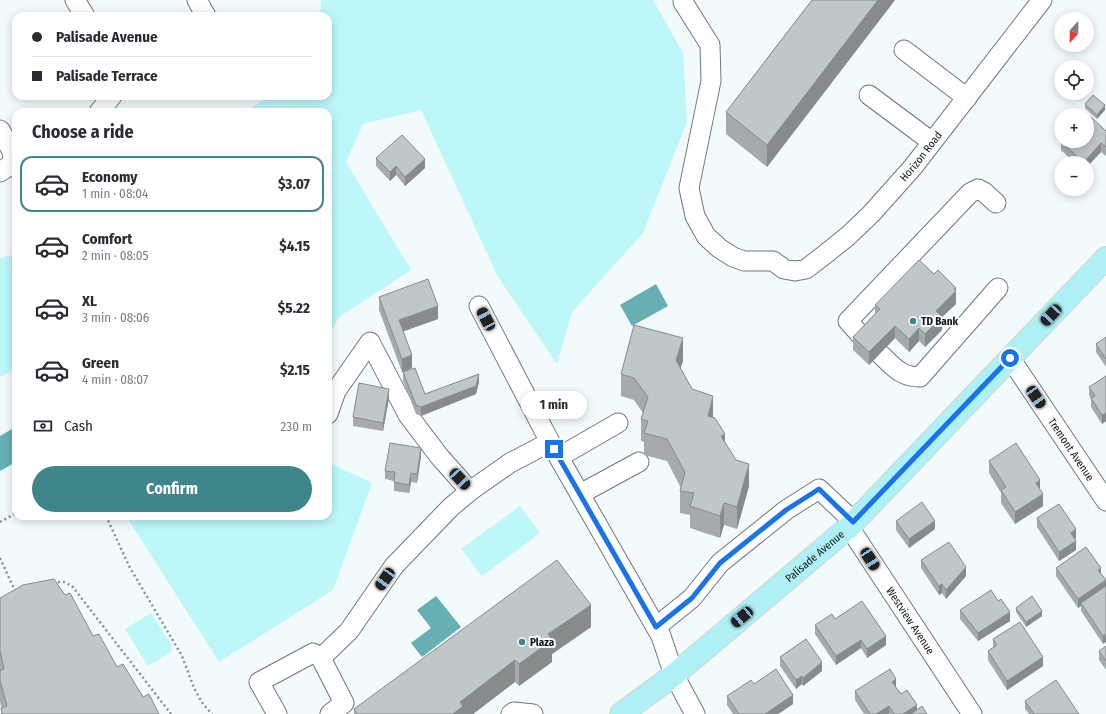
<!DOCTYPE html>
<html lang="en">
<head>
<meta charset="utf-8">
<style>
  :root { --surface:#fff; --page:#f7f7f7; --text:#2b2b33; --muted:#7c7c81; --line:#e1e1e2; --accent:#3e868a }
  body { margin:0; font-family:"Fira Sans Condensed",sans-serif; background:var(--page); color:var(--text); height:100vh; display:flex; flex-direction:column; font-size:15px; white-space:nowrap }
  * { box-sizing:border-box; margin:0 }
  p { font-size:13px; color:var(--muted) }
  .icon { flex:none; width:22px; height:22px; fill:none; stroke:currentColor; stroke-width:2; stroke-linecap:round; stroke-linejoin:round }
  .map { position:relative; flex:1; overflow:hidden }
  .sheet { position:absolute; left:12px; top:108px; width:320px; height:412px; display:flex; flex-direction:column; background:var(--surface); border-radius:12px; box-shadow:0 2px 10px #0003 }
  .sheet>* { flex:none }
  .guide { position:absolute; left:12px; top:12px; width:320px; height:88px; border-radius:12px; box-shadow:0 2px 10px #0003; display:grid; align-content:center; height:88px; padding:0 20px; background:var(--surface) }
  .needle { width:26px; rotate:201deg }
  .buttons { position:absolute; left:1054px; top:12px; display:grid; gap:8px }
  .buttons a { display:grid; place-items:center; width:40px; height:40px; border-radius:50%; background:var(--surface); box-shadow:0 2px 10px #0003; font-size:20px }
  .end { position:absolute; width:18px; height:18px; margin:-9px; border:5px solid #1a73e8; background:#fff; box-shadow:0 0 0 2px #fff }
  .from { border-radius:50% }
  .bubble { position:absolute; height:28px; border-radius:14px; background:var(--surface); box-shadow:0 2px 10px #0003; font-size:13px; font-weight:700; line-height:28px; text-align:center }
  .car { position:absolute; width:12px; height:24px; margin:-12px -6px; border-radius:5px; box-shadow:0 0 3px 1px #0007; background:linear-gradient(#222 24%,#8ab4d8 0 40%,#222 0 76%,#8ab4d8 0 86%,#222 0) }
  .guide b { display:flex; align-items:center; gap:14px; height:38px; font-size:15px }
  .guide b+b { border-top:1px solid var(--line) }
  .guide i { width:10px; height:10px; background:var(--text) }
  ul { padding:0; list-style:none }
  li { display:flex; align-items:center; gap:12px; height:56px; margin:0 8px 6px; padding:0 12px; border:2px solid transparent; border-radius:12px }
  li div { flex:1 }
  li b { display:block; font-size:15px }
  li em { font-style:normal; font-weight:700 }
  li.current { border-color:var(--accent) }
  li>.icon { width:36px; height:36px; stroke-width:1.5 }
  h2 { padding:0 20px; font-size:18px; line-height:48px }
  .pay { display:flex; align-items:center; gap:10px; height:44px; padding:0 20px; font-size:15px }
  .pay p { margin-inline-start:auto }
  .action { display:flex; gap:8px; margin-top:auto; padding:8px 20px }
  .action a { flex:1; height:46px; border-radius:24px; background:var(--accent); color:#fff; font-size:16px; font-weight:700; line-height:46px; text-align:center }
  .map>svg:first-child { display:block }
</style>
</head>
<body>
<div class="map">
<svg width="1106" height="714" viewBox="0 0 1106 714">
  <rect width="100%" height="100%" fill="#f2fafb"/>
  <g fill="#bdf7fa">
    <polygon points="321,0 653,0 683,53 687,122 643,233 572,312 557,364 498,277 421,110 363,124 346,162 411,270 339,317 328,338 328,112 245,112 269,96 328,96 328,16 320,16"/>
    <polygon points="16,254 16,368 0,377 0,258"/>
    <polygon points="328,462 372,483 333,590 219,662 126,516 328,516"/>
    <polygon points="520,506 540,533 482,576 461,549"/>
    <polygon points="151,613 172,646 171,652 148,666 125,629"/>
  </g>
  <g fill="#66afb3">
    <polygon points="656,284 668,306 632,326 620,305"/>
    <polygon points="12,429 16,436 16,462 0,471 0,436"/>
    <polygon points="436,596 461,627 422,657 411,643 431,628 417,610"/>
  </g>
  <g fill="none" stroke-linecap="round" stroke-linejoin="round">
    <g stroke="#707777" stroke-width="21">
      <g id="minor">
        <polyline points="75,0 85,16"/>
        <polyline points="197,0 206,16"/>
        <path id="s1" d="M683,2L710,45L711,81L689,188L695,216L706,236L719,248L733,257L744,261H773L784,269L795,271L806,269L823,256L848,236L871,214L913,167L1042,0"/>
        <polyline points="904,50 967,98"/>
        <polyline points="869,95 932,142"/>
        <polyline points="99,112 112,96"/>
        <polyline points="0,130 13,153 12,164 0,172"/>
        <polyline points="864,339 848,321 970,193 978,189 984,192 996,203"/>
        <path d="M880,354C893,366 900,377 920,377L998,288"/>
        <path id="s2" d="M1010,358L1106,501"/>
        <polyline points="328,414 336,391 370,342 408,415 439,456 470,491 510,463 550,442 479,306"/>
        <polyline points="550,442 661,636 674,675 695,714"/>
        <polyline points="559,457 618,423"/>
        <polyline points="580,494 639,462"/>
        <path id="s3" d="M849,527L972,714"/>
        <polyline points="656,627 692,598 720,563 786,510 819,489 853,521"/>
        <polyline points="321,658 349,631 394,566 451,507 470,491"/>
        <polyline points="277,714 259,682 313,653 321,658 344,703 330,714"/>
        <polyline points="511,714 514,712 533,714"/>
      </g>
    </g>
    <g stroke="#d5d5d5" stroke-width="24">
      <g id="major">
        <path id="s4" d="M621,714L674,675L849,527L1106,258"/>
      </g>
    </g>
    <g stroke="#898f8f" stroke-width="2.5" stroke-dasharray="2 3" stroke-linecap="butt">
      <polyline points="106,516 129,566 182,656 194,688 203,704 212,714"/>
      <polyline points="0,522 16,513"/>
      <polyline points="0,558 16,593"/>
      <polyline points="53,582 64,582 72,586 171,714"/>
    </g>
    <use href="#minor" stroke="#fff" stroke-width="19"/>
    <use href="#major" stroke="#aef0f4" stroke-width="22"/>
  </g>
  <g fill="#a5abac">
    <polygon points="812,0 895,0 767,167 726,134 726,112"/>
    <polygon points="1085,104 1105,110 1097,119 1085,108"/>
    <polygon points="1106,131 1106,156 1101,152 1087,163 1075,163 1061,150 1061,142"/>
    <polygon points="376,158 425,168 405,186 396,175 390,181 376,166"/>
    <polygon points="379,297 438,319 403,331 412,368 402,372 379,310"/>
    <polygon points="956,300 956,304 942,317 942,330 925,347 919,341 909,352 895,338 869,365 853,350 853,337 875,314 875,305"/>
    <polygon points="1106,337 1106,367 1096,352 1096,344"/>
    <polygon points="683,361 680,368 692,389 713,418 725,442 749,486 737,529 724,525 720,538 690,528 690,515 680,513 680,491 681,488 667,461 644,455 644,442 641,441 641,419 643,413 634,400 621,396 621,374"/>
    <polygon points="403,372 425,394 479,382 476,394 421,416 416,414 403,381"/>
    <polygon points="1106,376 1106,421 1102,424 1091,407 1091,399 1089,395 1089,387"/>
    <polygon points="389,398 383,431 353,426 353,417"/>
    <polygon points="421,456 417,483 411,482 409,493 394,491 394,481 385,479 385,471"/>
    <polygon points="989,461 1040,489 1043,506 1015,524 1001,503 1001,493 989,473"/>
    <polygon points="1037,518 1076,538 1075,539 1076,550 1059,561 1037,527"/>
    <polygon points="896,521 935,529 909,548 896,530"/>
    <polygon points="921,560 966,576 946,599 942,593 939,595 921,568"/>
    <polygon points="1056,568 1101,574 1106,580 1103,644 1081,611 1081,606 1078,608 1056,576"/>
    <polygon points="0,598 93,636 117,667 143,697 159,714 1,714 1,707 0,702"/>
    <polygon points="1016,608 1042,616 1026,627 1016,612"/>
    <polygon points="960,610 1010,621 978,641 960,619"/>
    <polygon points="835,619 886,645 867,658 861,648 836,665 815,634 815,625"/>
    <polygon points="591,627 552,654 552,662 519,686 515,682 473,714 354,714 354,709"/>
    <polygon points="993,639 1043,666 1007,690 988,660 988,651 993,648"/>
    <polygon points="1106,646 1106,670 1099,660 1099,651"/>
    <polygon points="780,657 822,671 803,686 802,684 796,689 780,666"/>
    <polygon points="896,688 901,694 917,710 927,714 864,714 855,700 855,691"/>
    <polygon points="727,696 793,704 778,714 733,714 727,705"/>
    <polygon points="1025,701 1079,714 1029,714 1025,709"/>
  </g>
  <g fill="#868b8c">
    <polygon points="878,0 895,0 767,167 767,145"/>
    <polygon points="1105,105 1105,110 1097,119 1097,115"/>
    <polygon points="1101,143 1101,152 1087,167 1087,163 1084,163 1084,162"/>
    <polygon points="425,159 425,168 405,186 405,177"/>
    <polygon points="396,166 396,175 390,181 390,172"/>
    <polygon points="956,288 956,304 942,317 942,330 925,347 925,334 936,311"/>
    <polygon points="438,306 438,319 399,333 399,320"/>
    <polygon points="895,326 895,338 869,365 869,352"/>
    <polygon points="919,328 919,341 909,352 909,339"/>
    <polygon points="683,338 683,361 676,382 676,360"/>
    <polygon points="412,355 412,368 402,372 402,359"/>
    <polygon points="479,374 479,382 476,394 421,416 421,407"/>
    <polygon points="389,389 389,398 383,431 383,423"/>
    <polygon points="713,396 713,418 708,416"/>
    <polygon points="1106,413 1106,421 1102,424 1102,415"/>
    <polygon points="725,434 725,456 721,436"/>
    <polygon points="421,448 421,456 417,483 417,474"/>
    <polygon points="749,464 749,486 737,529 737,507"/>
    <polygon points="411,473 411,482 409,493 409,485"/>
    <polygon points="1040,480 1040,492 1036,483"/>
    <polygon points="1043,494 1043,506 1015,524 1015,512"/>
    <polygon points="724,503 724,525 720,538 720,516"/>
    <polygon points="935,521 935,529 909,548 909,539"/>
    <polygon points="1076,529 1076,538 1071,542 1071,533"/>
    <polygon points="1076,541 1076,550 1059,561 1059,552"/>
    <polygon points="966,567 966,576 946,599 946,590"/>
    <polygon points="1101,568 1101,577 1098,570"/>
    <polygon points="1106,580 1106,589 1081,603 1081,606 1078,608 1078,599"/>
    <polygon points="942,584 942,593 939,595 939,586"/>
    <polygon points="591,605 591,627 552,654 552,662 519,686 519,664 548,634"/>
    <polygon points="1042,611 1042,616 1026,627 1026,622"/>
    <polygon points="1010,612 1010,621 978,641 978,633"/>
    <polygon points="1106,634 1106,642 1103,644 1103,636"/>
    <polygon points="886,636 886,645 867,658 867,649"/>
    <polygon points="861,640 861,648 836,665 836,656"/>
    <polygon points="1043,657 1043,666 1007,690 1007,681"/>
    <polygon points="515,660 515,682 473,714 453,714 460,702"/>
    <polygon points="822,662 822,671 803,686 803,678"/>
    <polygon points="802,676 802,684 796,689 796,680"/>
    <polygon points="896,679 896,688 892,682"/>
    <polygon points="793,695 793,704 778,714 765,714"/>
    <polygon points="917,705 917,714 903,714"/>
    <polygon points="889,706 889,714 876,714"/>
  </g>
  <g fill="#c0c7c8" stroke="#868b8c">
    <polygon points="812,0 878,0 767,145 726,112"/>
    <polygon points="1093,95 1105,105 1097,115 1085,104"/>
    <polygon points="1081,111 1085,115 1078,115"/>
    <polygon points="1087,117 1089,119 1091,117 1106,131 1106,147 1101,143 1084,162 1061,142 1061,141 1087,141"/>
    <polygon points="402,135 425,159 405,177 396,166 390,172 376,158"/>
    <polygon points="919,260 934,274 938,270 956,288 954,289 956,291 936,311 942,317 925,334 919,328 909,339 895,326 869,352 853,337 880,309 875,305"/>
    <polygon points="428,279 438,306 399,320 412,355 402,359 379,297"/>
    <polygon points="634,325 683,338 676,360 692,389 713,396 708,416 715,418 725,434 721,436 736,460 749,464 737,507 724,503 720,516 690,506 694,493 680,491 685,472 667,439 644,433 648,421 641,419 648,397 634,378 621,374"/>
    <polygon points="1106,337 1106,359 1096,344"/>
    <polygon points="415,368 425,394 479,374 476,386 421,407 416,405 403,372"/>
    <polygon points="1106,376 1106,413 1102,415 1091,398 1095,396 1089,387"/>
    <polygon points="359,383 389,389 383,423 353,417"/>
    <polygon points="390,443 421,448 417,474 411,473 409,485 394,482 395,472 385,471"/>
    <polygon points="1016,443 1040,480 1036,483 1043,494 1015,512 1001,490 1006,487 989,461"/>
    <polygon points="922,502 935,521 909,539 896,521"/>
    <polygon points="1059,504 1076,529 1071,533 1076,541 1059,552 1037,518"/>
    <polygon points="949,542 966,567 946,590 942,584 939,586 921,560"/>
    <polygon points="1086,547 1101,568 1098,570 1106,580 1078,599 1056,568"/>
    <polygon points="557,560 591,605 548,634 552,640 519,664 515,660 460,702 463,706 453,714 357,714 354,709"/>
    <polygon points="54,579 65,595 70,593 93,636 99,634 117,667 123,664 143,697 149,694 159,714 2,714 1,708 7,706 0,680 0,671 4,669 0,650 0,598 23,585"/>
    <polygon points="1106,586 1106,634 1103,636 1081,603"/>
    <polygon points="991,590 998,601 1001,599 1010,612 978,633 960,610"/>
    <polygon points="1032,596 1042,611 1026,622 1016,608"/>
    <polygon points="862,601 886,636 867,649 861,640 836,656 815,625 832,614 835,619"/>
    <polygon points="1020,622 1043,657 1007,681 988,651 997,645 993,639"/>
    <polygon points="806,639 822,662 803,678 802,676 796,680 780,657"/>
    <polygon points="1106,646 1106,661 1099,651"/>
    <polygon points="776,669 793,695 765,714 739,714 727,696 751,680 754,684"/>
    <polygon points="890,669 896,679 892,682 901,694 907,690 917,705 903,714 894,714 889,706 876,714 870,714 855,691"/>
    <polygon points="1056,680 1079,714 1034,714 1025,701"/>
    <polygon points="922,706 927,714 911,714"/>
  </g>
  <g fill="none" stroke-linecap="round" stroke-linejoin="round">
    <polyline stroke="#1a73e8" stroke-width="5" points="554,449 656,627 692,598 720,563 786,510 819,489 853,522 1010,358"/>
  </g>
  <g fill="#3e868a" stroke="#fff" stroke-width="1.5">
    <circle cx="913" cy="321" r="4"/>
    <circle cx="522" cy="642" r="4"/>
  </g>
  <g text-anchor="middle" stroke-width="4" stroke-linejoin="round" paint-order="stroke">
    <g font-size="11" fill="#131616" stroke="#fff">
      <text dy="4" stroke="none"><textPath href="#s1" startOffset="520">Horizon Road</textPath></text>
      <text dy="4" stroke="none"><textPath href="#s2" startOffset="110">Tremont Avenue</textPath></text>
      <text dy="4" stroke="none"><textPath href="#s4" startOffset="250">Palisade Avenue</textPath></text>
      <text dy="4" stroke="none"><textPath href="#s3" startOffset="112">Westview Avenue</textPath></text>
    </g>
    <g font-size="11" font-weight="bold" fill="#131616" stroke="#fff" text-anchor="start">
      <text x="921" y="325">TD Bank</text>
      <text x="530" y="646">Plaza</text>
    </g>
  </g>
</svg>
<div class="buttons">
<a><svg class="needle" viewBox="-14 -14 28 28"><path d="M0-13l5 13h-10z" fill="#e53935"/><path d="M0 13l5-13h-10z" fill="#7c7c81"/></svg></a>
<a><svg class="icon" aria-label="locate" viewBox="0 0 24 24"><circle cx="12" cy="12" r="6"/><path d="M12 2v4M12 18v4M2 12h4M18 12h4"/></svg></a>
<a>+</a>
<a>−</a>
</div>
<i class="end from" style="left:1010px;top:358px"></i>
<i class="end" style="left:554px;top:449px"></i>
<div class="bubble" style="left:521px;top:391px;width:66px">1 min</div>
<i class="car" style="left:1051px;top:315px;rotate:223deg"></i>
<i class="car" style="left:486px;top:319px;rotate:332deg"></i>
<i class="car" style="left:1036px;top:397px;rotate:146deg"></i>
<i class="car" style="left:460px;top:479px;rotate:137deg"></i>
<i class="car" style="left:870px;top:559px;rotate:147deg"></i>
<i class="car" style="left:385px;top:579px;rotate:215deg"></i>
<i class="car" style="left:742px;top:617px;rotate:230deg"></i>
<div class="guide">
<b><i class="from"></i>Palisade Avenue</b>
<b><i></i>Palisade Terrace</b>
</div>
<section class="sheet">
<h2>Choose a ride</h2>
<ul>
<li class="current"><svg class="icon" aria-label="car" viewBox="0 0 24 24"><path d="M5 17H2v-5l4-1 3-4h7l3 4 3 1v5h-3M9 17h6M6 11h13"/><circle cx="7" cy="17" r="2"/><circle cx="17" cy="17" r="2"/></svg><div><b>Economy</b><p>1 min · 08:04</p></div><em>$3.07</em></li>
<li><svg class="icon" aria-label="car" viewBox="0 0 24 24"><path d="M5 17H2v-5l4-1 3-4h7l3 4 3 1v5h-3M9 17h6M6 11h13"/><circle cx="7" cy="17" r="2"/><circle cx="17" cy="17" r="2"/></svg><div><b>Comfort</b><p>2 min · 08:05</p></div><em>$4.15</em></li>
<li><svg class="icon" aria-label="car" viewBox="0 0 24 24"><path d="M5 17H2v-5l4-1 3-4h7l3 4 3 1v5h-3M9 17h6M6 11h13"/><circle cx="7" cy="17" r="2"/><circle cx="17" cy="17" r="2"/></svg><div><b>XL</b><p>3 min · 08:06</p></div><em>$5.22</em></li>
<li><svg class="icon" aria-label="car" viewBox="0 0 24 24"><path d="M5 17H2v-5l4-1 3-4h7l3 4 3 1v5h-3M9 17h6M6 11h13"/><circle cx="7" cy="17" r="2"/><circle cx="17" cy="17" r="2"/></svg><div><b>Green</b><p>4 min · 08:07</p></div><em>$2.15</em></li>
</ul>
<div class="pay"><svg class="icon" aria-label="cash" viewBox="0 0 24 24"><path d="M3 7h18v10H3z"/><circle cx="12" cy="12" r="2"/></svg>Cash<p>230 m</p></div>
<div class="action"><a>Confirm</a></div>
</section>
</div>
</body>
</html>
